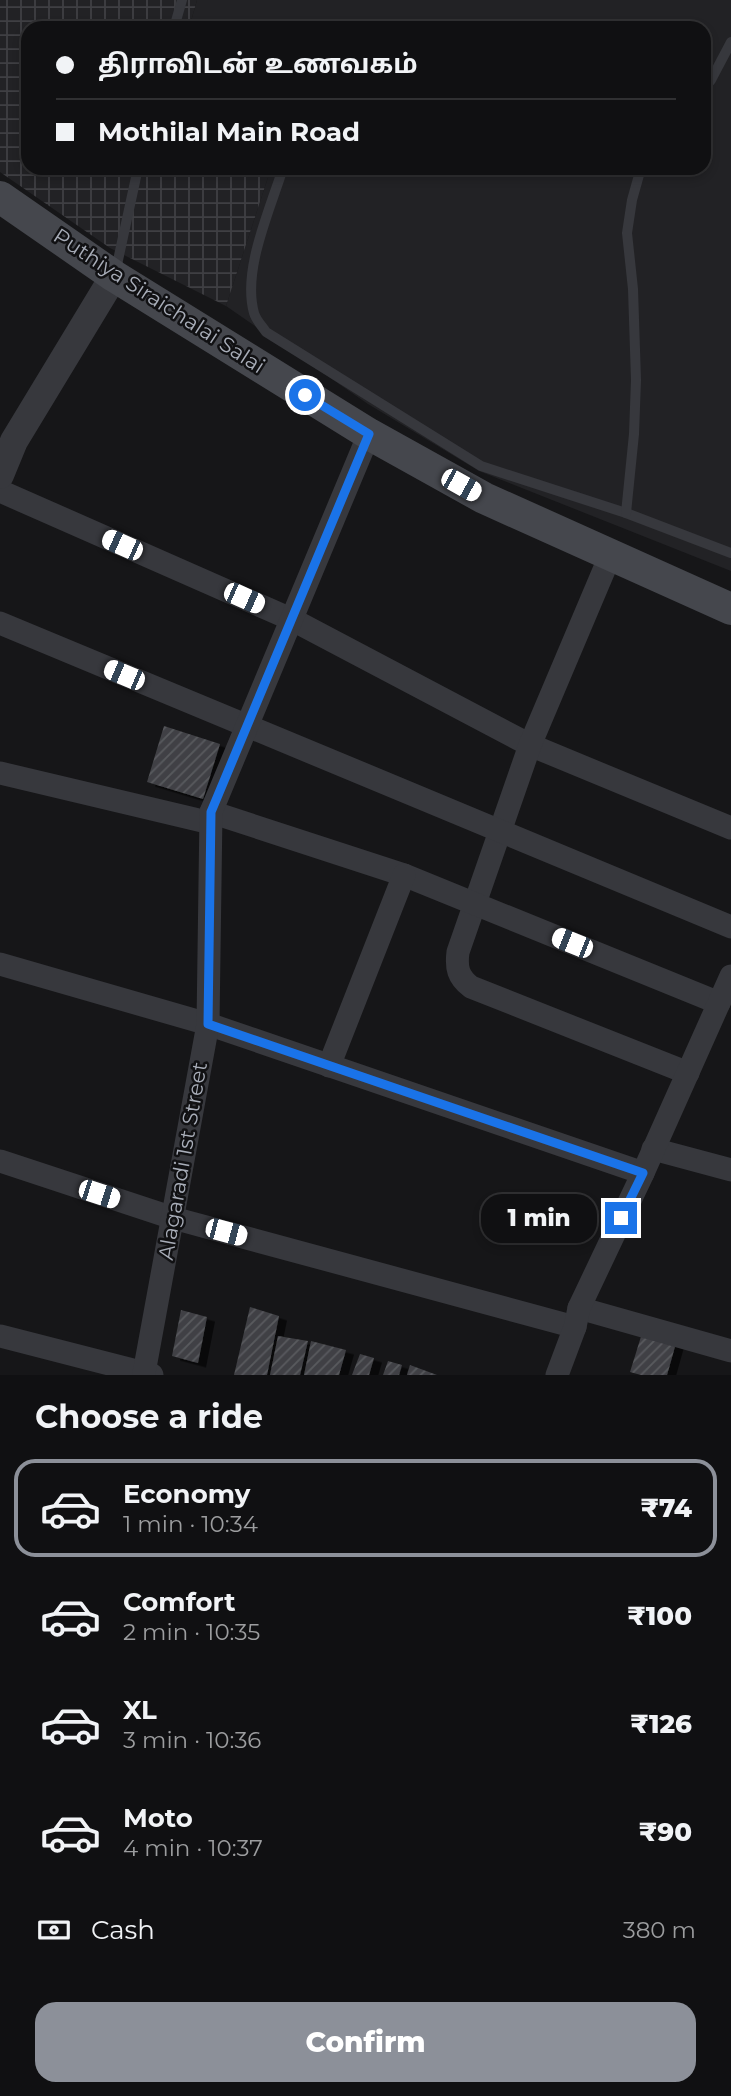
<!DOCTYPE html>
<html lang="en">
<head>
<meta charset="utf-8">
<style>
  :root { --surface:#101012; --page:#1e1e20; --text:#f1f3f6; --muted:#9c9d9f; --line:#303032; --accent:#8c9099 }
  body { margin:0; font-family:Montserrat,"Noto Sans Tamil",sans-serif; background:var(--page); color:var(--text); height:100vh; display:flex; flex-direction:column; font-size:26px; white-space:nowrap }
  * { box-sizing:border-box; margin:0 }
  p { font-size:23px; color:var(--muted) }
  .icon { flex:none; width:38px; height:38px; fill:none; stroke:currentColor; stroke-width:2; stroke-linecap:round; stroke-linejoin:round }
  .map { position:relative; height:1375px; overflow:hidden }
  .details { display:flex; flex-direction:column; background:var(--surface); flex:1 }
  .details>* { flex:none }
  .guide { position:absolute; left:21px; top:21px; width:690px; height:154px; border-radius:21px; box-shadow:0 4px 10px #0003,0 0 0 2px var(--line); display:grid; align-content:center; height:154px; padding:0 35px; background:var(--surface) }
  .end { position:absolute; width:32px; height:32px; margin:-16px; border:9px solid #1a73e8; background:#fff; box-shadow:0 0 0 4px #fff }
  .from { border-radius:50% }
  .bubble { position:absolute; height:49px; border-radius:21px; background:var(--surface); box-shadow:0 4px 10px #0003,0 0 0 2px var(--line); font-size:23px; font-weight:800; line-height:49px; text-align:center }
  .car { position:absolute; width:21px; height:42px; margin:-21px -10px; border-radius:9px; box-shadow:0 0 5px 2px #0007; background:linear-gradient(#fff 24%,#345 0 40%,#fff 0 76%,#345 0 86%,#fff 0) }
  .guide b { display:flex; align-items:center; gap:24px; height:66px; font-size:26px }
  .guide b+b { border-top:2px solid var(--line) }
  .guide i { width:18px; height:18px; background:var(--text) }
  ul { padding:0; list-style:none }
  li { display:flex; align-items:center; gap:21px; height:98px; margin:0 14px 10px; padding:0 21px; border:4px solid transparent; border-radius:21px }
  li div { flex:1 }
  li b { display:block; font-size:26px }
  li em { font-style:normal; font-weight:800 }
  li.current { border-color:var(--accent) }
  li>.icon { width:63px; height:63px; stroke-width:1.5 }
  h2 { padding:0 35px; font-size:32px; line-height:84px }
  .pay { display:flex; align-items:center; gap:18px; height:77px; padding:0 35px; font-size:26px }
  .pay p { margin-inline-start:auto }
  .cta { display:flex; gap:14px; margin-top:auto; padding:14px 35px }
  .cta a { flex:1; height:80px; border-radius:21px; background:var(--accent); color:#fff; font-size:28px; font-weight:800; line-height:80px; text-align:center }
  .map>svg:first-child { display:block }
</style>
</head>
<body>
<div class="map">
<svg width="731" height="1375" viewBox="0 0 731 1375">
  <defs>
    <pattern id="industrial-grid" width="8" height="8" patternUnits="userSpaceOnUse" patternTransform="scale(1.75)"><rect width="8" height="8" fill="#222225"/><path d="M0 4h8M4 0v8" fill="none" stroke="#3f3f43"/></pattern>
    <pattern id="building-hatch" width="6" height="6" patternUnits="userSpaceOnUse" patternTransform="scale(1.75)"><rect width="6" height="6" fill="#404145"/><path d="M-1 1l2-2M0 6l6-6M5 7l2-2" fill="none" stroke="#595a5e"/></pattern>
    <filter id="shadow"><feDropShadow dx="8" dy="4.5" stdDeviation="0" flood-color="#0009"/></filter>
  </defs>
  <rect width="100%" height="100%" fill="#161618"/>
  <polygon fill="#222225" points="197,0 731,0 731,571 479,471 368,404 226,306 271,168 704,168 704,28 189,28"/>
  <polygon fill="url(#industrial-grid)" points="0,0 197,0 189,28 28,28 28,168 271,168 226,306 110,248 0,172"/>
  <g fill="url(#building-hatch)" filter="url(#shadow)">
    <polygon points="164,726 220,744 203,799 147,782"/>
    <polygon points="250,1307 279,1316 267,1375 234,1375"/>
    <polygon points="181,1310 207,1317 198,1363 172,1356"/>
    <polygon points="644,1327 678,1336 667,1375 641,1375 630,1372"/>
    <polygon points="278,1336 308,1341 300,1375 270,1375"/>
    <polygon points="311,1341 346,1350 339,1375 304,1375"/>
    <polygon points="360,1354 374,1358 369,1375 352,1375"/>
    <polygon points="388,1361 402,1365 399,1375 383,1375"/>
    <polygon points="410,1365 437,1375 407,1375"/>
  </g>
  <g fill="none" stroke-linecap="round" stroke-linejoin="round">
    <g stroke="#37383d" stroke-width="10">
      <polyline points="174,28 182,0"/>
      <polyline points="704,89 711,80 731,42"/>
      <path d="M283,168C270,210 242,270 254,313C256,320 262,326 266,332L481,466L626,513L731,553"/>
      <polyline points="115,274 138,168"/>
      <polyline points="626,513 634,434 636,380 633,289 627,233 632,200 641,168"/>
    </g>
    <g stroke="#37383d" stroke-width="23">
      <polyline points="0,491 293,620 530,745 731,828"/>
      <path d="M610,556L530,745L458,952C456,968 458,977 471,987L688,1073"/>
      <polyline points="0,623 731,927"/>
      <polyline points="0,773 211,823"/>
      <polyline points="211,812 404,875 719,1003"/>
      <polyline points="0,964 208,1024 643,1173"/>
      <polyline points="329,1066 404,875"/>
      <polyline points="653,1149 731,1170"/>
      <polyline points="0,1161 173,1218 575,1327"/>
      <polyline points="579,1308 731,1351"/>
      <polyline points="0,1336 152,1375"/>
      <polyline points="144,1373 208,1024 211,812 369,434"/>
      <polyline points="557,1375 575,1327 579,1308 643,1173 731,976"/>
    </g>
    <polyline stroke="#37383d" stroke-width="28" points="0,475 14,441 114,276"/>
    <polyline stroke="#45474d" stroke-width="32" points="0,197 114,276 369,434 484,498 731,609"/>
  </g>
  <g fill="none" stroke-linecap="round" stroke-linejoin="round">
    <polyline stroke="#1a73e8" stroke-width="9" points="305,395 369,434 211,812 208,1024 643,1173 621,1218"/>
  </g>
  <g text-anchor="middle" stroke-width="5" stroke-linejoin="round" paint-order="stroke">
    <g font-size="21" fill="#a8adb8" stroke="#111113">
      <text transform="translate(159 301) rotate(33)" y="7">Puthiya Siraichalai Salai</text>
      <text transform="translate(183 1161) rotate(-80)" y="7">Alagaradi 1st Street</text>
    </g>
  </g>
</svg>
<i class="end from" style="left:305px;top:395px"></i>
<i class="end" style="left:621px;top:1218px"></i>
<div class="bubble" style="left:481px;top:1194px;width:116px">1 min</div>
<i class="car" style="left:461px;top:485px;rotate:119deg"></i>
<i class="car" style="left:122px;top:545px;rotate:294deg"></i>
<i class="car" style="left:244px;top:598px;rotate:114deg"></i>
<i class="car" style="left:124px;top:675px;rotate:293deg"></i>
<i class="car" style="left:572px;top:943px;rotate:292deg"></i>
<i class="car" style="left:99px;top:1194px;rotate:108deg"></i>
<i class="car" style="left:226px;top:1232px;rotate:105deg"></i>
<div class="guide">
<b><i class="from"></i>திராவிடன் உணவகம்</b>
<b><i></i>Mothilal Main Road</b>
</div>
</div>
<section class="details">
<h2>Choose a ride</h2>
<ul>
<li class="current"><svg class="icon" aria-label="car" viewBox="0 0 24 24"><path d="M5 17H2v-5l4-1 3-4h7l3 4 3 1v5h-3M9 17h6M6 11h13"/><circle cx="7" cy="17" r="2"/><circle cx="17" cy="17" r="2"/></svg><div><b>Economy</b><p>1 min · 10:34</p></div><em>₹74</em></li>
<li><svg class="icon" aria-label="car" viewBox="0 0 24 24"><path d="M5 17H2v-5l4-1 3-4h7l3 4 3 1v5h-3M9 17h6M6 11h13"/><circle cx="7" cy="17" r="2"/><circle cx="17" cy="17" r="2"/></svg><div><b>Comfort</b><p>2 min · 10:35</p></div><em>₹100</em></li>
<li><svg class="icon" aria-label="car" viewBox="0 0 24 24"><path d="M5 17H2v-5l4-1 3-4h7l3 4 3 1v5h-3M9 17h6M6 11h13"/><circle cx="7" cy="17" r="2"/><circle cx="17" cy="17" r="2"/></svg><div><b>XL</b><p>3 min · 10:36</p></div><em>₹126</em></li>
<li><svg class="icon" aria-label="car" viewBox="0 0 24 24"><path d="M5 17H2v-5l4-1 3-4h7l3 4 3 1v5h-3M9 17h6M6 11h13"/><circle cx="7" cy="17" r="2"/><circle cx="17" cy="17" r="2"/></svg><div><b>Moto</b><p>4 min · 10:37</p></div><em>₹90</em></li>
</ul>
<div class="pay"><svg class="icon" aria-label="cash" viewBox="0 0 24 24"><path d="M3 7h18v10H3z"/><circle cx="12" cy="12" r="2"/></svg>Cash<p>380 m</p></div>
<div class="cta"><a>Confirm</a></div>
</section>
</body>
</html>
